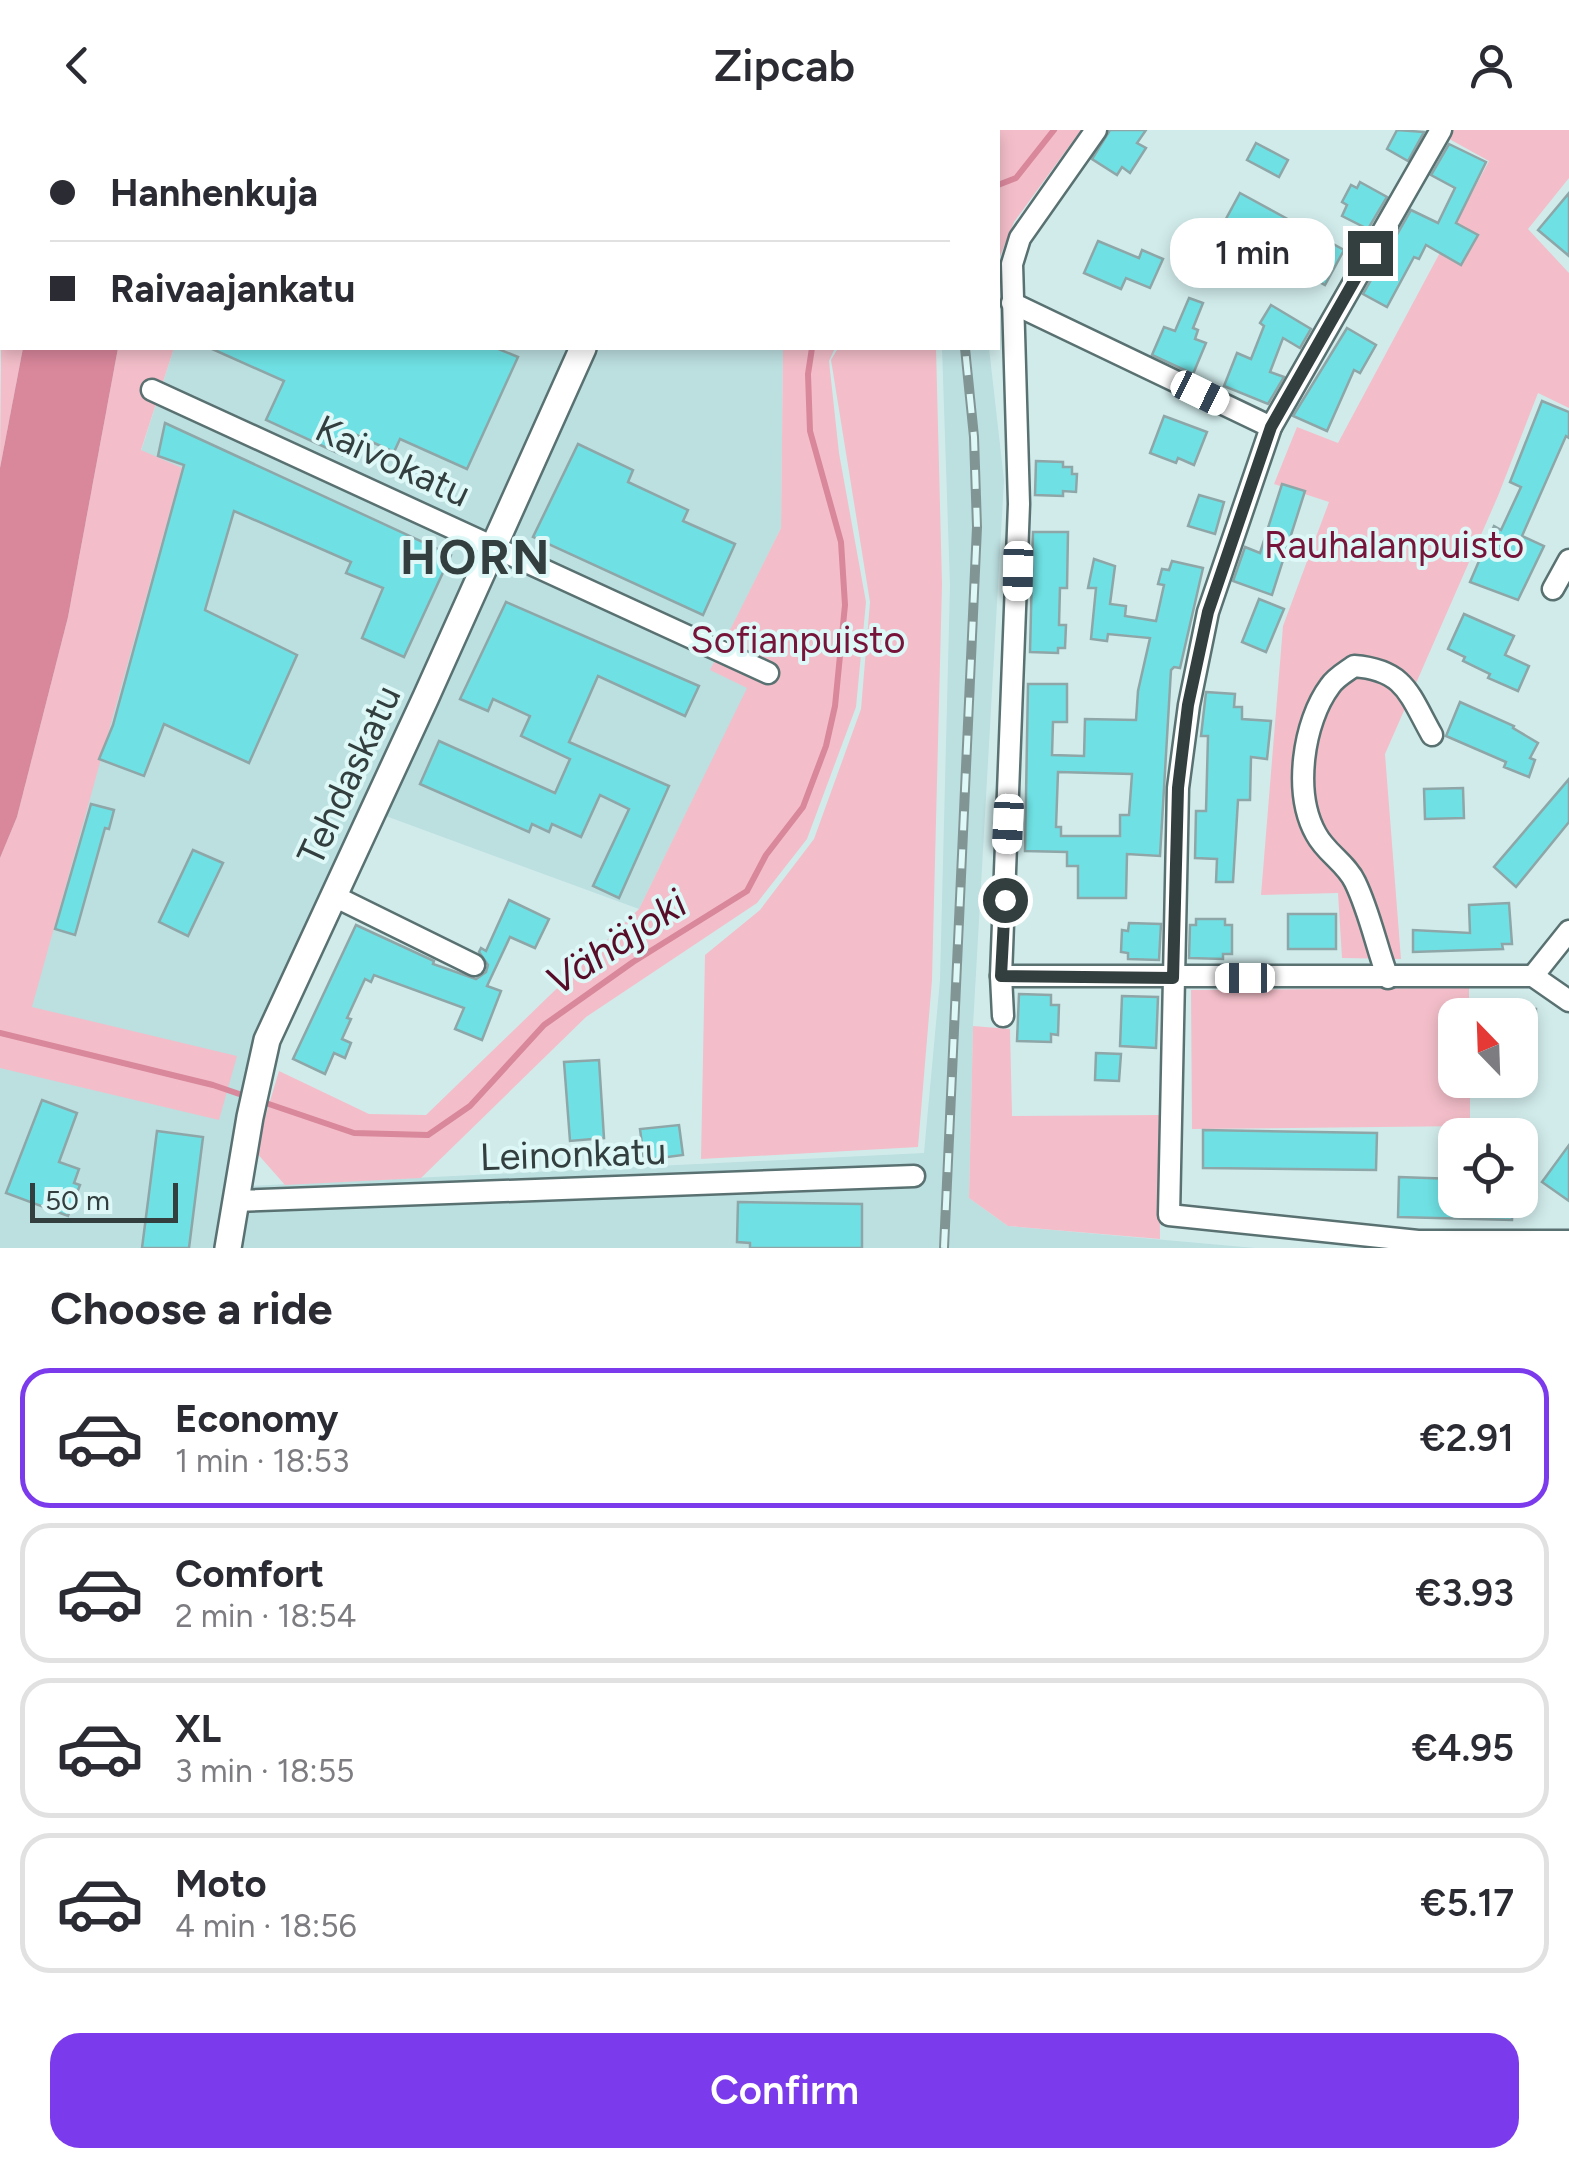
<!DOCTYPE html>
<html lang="en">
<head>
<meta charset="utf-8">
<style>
  :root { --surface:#fff; --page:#f2f2f3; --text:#2b2b33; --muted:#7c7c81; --line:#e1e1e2; --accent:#7c3aed }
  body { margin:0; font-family:Figtree,sans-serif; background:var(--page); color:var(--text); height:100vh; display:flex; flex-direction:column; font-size:38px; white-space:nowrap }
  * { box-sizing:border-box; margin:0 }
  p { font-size:32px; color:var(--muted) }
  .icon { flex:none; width:55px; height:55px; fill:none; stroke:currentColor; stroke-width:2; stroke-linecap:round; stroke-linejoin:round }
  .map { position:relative; height:1118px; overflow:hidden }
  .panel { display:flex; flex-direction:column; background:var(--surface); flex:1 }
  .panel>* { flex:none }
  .guide { position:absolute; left:0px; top:0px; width:1000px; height:220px; box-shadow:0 5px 15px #0003; display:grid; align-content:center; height:220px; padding:0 50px; background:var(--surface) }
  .needle { width:65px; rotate:337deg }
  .controls { position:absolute; left:1438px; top:868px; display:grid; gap:20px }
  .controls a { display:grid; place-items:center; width:100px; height:100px; border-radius:20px; background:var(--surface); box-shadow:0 5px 15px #0003; font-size:50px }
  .scale { position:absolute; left:30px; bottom:25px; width:148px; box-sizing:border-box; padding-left:10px; border:5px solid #333e3e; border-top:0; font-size:28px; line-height:35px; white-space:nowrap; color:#333e3e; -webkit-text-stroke:8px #def8f8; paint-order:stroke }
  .end { position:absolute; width:45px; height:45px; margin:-22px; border:12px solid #333e3e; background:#fff; box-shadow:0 0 0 5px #fff }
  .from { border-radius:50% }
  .bubble { position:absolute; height:70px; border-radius:30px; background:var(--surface); box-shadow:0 5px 15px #0003; font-size:32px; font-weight:600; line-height:70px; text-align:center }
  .car { position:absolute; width:30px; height:60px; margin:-30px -15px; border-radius:12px; box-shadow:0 0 8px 2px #0007; background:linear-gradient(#fff 24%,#345 0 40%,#fff 0 76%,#345 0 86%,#fff 0) }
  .guide b { display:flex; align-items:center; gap:35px; height:95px; font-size:38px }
  .guide b+b { border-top:2px solid var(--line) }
  .guide i { width:25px; height:25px; background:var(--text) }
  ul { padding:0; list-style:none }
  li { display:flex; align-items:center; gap:30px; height:140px; margin:0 20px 15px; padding:0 30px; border:5px solid var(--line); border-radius:30px }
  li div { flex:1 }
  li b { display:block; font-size:38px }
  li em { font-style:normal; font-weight:600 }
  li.on { border-color:var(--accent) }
  li>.icon { width:90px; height:90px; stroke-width:1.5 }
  h2 { padding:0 50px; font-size:45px; line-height:120px }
  .action { display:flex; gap:20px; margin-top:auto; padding:20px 50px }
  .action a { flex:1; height:115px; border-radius:30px; background:var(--accent); color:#fff; font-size:40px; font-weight:600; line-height:115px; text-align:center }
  header { display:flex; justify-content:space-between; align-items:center; height:130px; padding:0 50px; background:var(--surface); font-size:45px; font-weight:600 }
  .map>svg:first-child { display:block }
</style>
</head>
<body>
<header><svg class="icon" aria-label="back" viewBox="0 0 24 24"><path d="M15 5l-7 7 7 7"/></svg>Zipcab<svg class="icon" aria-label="person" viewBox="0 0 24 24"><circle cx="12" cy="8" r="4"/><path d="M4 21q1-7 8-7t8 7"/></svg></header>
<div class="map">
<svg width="1569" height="1118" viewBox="0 0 1569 1118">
  <rect width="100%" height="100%" fill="#d1ebeb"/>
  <g fill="#bcdfe0">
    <polygon points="243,0 862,0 243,2"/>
    <polygon points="174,218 783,218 781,398 711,540 748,558 639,779 383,685 270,936 249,1056 924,1023 940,850 950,456 942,218 989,218 1004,350 973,896 969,1068 1008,1096 1255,1118 0,1118 0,903 181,338 141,321"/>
  </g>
  <g fill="#f3bec9">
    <polygon points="996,0 1081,0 1014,92 998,131"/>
    <polygon points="1433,0 1569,0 1569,48 1528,99 1569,143 1569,278 1538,263 1498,366 1385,624 1401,829 1342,828 1338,763 1261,765 1283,496 1329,372 1274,354 1297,297 1338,313 1489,31"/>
    <polygon points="2,108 2,218 23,218 0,338"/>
    <polygon points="118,218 174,218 141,320 182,338 32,877 237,926 219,990 0,938 0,728 17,687 68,487"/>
    <polygon points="783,218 835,218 829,231 839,323 866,472 856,577 807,709 757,773 586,887 421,1048 285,1055 255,1021 279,941 369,984 426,985 639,779 747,558 710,540 781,398"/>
    <polygon points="838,218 936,218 942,454 932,850 918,1017 701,1029 705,825 760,780 814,709 861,579 870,472 831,230"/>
    <polygon points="1469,858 1469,885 1455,885 1455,950 1470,950 1470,996 1192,999 1191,860"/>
    <polygon points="973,896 1010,899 1012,986 1159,985 1160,1109 1008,1096 969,1068"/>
  </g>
  <polygon fill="#d9879b" points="23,218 118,218 68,487 17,687 0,728 0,338"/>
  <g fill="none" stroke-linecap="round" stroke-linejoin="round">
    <g stroke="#d9879b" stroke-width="6">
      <polyline points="998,55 1016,48 1054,0"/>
      <polyline points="0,903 213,955 248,967"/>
      <polyline points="260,971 354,1003 428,1005 470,976 544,895 633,832 747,761 766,725 803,677 826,616 835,576 845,475 841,412 810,301 808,244 812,218"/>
    </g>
  </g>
  <g fill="#6fe1e4" stroke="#8ea6a7" stroke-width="2.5" fill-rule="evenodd">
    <polygon points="1110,0 1146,0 1137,13 1146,18 1130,43 1122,37 1117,45 1092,29"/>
    <polygon points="1397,0 1424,2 1408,31 1387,19"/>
    <polygon points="1256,13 1288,30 1279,47 1247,30"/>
    <polygon points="1449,14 1486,32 1456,93 1478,105 1461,135 1426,115 1419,129 1414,127 1387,177 1363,164 1411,80 1438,93 1455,58 1431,45"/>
    <polygon points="1360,52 1387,67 1368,99 1342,86 1347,75 1342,72 1351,55 1357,58"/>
    <polygon points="1240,63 1344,120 1325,155 1221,98"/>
    <polygon points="1569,63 1569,126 1538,100"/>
    <polygon points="1098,111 1139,128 1142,120 1163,129 1150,158 1126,148 1121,159 1084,143"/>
    <polygon points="1189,168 1203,173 1193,198 1198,200 1195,209 1206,213 1193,244 1152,225 1164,197 1175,201"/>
    <polygon points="1271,175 1311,199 1300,218 1283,208 1270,242 1284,247 1268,274 1224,256 1237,223 1251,229 1264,196 1260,193"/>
    <polygon points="1347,198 1376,215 1360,243 1354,240 1327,301 1293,286"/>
    <polygon points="210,218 496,218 518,227 467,339 400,309 394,322 352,303 342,325 266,290 284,251"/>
    <polygon points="1542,271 1569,282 1569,308 1566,306 1522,406 1544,416 1518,470 1470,452 1494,396 1501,400 1521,357 1510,352"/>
    <polygon points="1164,286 1207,302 1194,335 1178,328 1176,333 1150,323"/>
    <polygon points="165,293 451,425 404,527 362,508 383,458 346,443 351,432 234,381 205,480 297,525 249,633 164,594 144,646 99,629 113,595 184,335 158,326"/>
    <polygon points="578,314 633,340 628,352 688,380 683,391 735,414 703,485 533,407"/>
    <polygon points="1036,331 1063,332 1063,337 1072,337 1072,344 1077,344 1076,362 1063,361 1063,366 1035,365"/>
    <polygon points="1282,354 1305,361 1272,465 1233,451 1245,417 1260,423"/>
    <polygon points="1199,365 1224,372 1215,404 1188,396"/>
    <polygon points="1033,402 1068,402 1067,458 1060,458 1059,495 1066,495 1065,518 1058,518 1058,523 1030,522"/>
    <path d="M1094,429L1115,436L1110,474L1126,476L1125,486L1156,491L1164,455L1158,454L1162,439L1169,440L1172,431L1203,438L1180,538L1174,537L1171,540L1160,726L1127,724L1126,768H1078V736H1067V722L1025,721L1028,554H1067V592H1053L1052,625L1084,626L1085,589L1136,590L1138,561L1150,508L1108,504L1107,511L1091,509L1096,458H1088ZM1058,642L1132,644L1129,685H1120V706H1061V697H1056Z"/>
    <polygon points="1259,469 1284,479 1266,522 1242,512"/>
    <polygon points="506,472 699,556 685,586 598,546 569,612 669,656 619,768 593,756 629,679 600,665 581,707 552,694 549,702 532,694 529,702 420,654 439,611 555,663 570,629 521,606 530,586 493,569 488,581 460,569"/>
    <polygon points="1464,484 1514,506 1505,525 1529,536 1518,561 1488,548 1490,544 1463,531 1465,527 1448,519"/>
    <polygon points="1206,562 1235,564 1234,577 1242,577 1242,589 1271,591 1267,629 1251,627 1250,670 1238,670 1233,752 1216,752 1217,729 1195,728 1196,681 1206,681 1208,606 1201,606"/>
    <polygon points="1460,572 1514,596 1513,598 1538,613 1530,628 1535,630 1529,647 1504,637 1506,632 1446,606"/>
    <polygon points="1569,649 1569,692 1516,757 1494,737"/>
    <polygon points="1463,658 1464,688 1425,689 1424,659"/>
    <polygon points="91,674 114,680 109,699 105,698 75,805 55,799"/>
    <polygon points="193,720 223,733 188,806 159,792"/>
    <polygon points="509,770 549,789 535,818 510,807 487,856 501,861 482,910 455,899 464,878 374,845 371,852 365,849 347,888 351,889 342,909 351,913 345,928 334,923 325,944 293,929 356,795 434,831 433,834 476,849 486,842 488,835 479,822 481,818 486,821"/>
    <polygon points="1509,773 1512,814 1502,814 1503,819 1413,822 1413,800 1470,803 1469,775"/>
    <rect x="1288" y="784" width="48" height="35"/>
    <polygon points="1196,789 1225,789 1225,795 1232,795 1232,824 1223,824 1223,829 1189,828 1190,795 1196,795"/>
    <polygon points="1129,793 1161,794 1159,830 1128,829 1128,823 1121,822 1122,800 1128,801"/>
    <polygon points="1019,864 1051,865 1051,875 1059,875 1058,905 1051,904 1051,912 1017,911"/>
    <polygon points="1122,866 1158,867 1156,918 1120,916"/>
    <polygon points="1520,878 1536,879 1535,927 1520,926"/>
    <polygon points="1096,923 1121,924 1119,951 1095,950"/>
    <polygon points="599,930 604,1008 570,1011 564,932"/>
    <polygon points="42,970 77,983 59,1032 79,1039 74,1053 80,1055 68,1086 6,1063"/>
    <polygon points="679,995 683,1025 644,1030 640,999"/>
    <polygon points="1203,1000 1377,1003 1376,1040 1203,1038"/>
    <polygon points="157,1001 203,1007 189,1118 142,1118"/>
    <polygon points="1569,1015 1569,1071 1542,1052"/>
    <polygon points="1399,1047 1455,1049 1455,1070 1513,1070 1512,1090 1398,1087"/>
    <polygon points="738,1072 862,1074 862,1118 750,1118 750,1113 737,1112"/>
  </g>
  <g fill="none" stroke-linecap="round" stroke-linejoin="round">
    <g stroke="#5a7172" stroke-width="25">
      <g id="minor">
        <polyline points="1441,0 1271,297 1208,482 1189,575 1178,658 1169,1085 1418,1111 1569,1111"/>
        <polyline points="1012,173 1271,297"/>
        <polyline points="152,260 768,543"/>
        <polyline points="1553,459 1569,430"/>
        <polyline points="334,766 474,835"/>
        <polyline points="1001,846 1533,846 1569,871"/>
        <polyline points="1533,846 1569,801"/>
        <path d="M1388,848C1376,816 1370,783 1355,752C1346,733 1326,723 1316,704C1293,663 1303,592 1330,556C1336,547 1346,542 1354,536C1405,540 1409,564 1432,605"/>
        <polyline points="1003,886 1001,846 1019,374 1012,134 1020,108 1096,0"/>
        <polyline points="234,1071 914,1046"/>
      </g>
    </g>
    <g stroke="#5a7172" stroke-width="30">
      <g id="tertiary">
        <polyline points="680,2 681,0"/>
        <polyline points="228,1118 250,987 267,910 426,567 583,218"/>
      </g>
    </g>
    <use href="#minor" stroke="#fff" stroke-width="20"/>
    <use href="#tertiary" stroke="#fff" stroke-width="25"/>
    <g stroke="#829595" stroke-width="10">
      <g id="rail">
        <polyline points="897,0 898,2"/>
        <polyline points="944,1118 977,397 974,307 965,218"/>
      </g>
    </g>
    <use href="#rail" stroke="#def8f8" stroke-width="6" stroke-dasharray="19" stroke-linecap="butt"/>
  </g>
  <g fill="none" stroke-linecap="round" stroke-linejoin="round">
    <polyline stroke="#333e3e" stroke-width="12" points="1005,770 1001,846 1173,848 1178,658 1188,575 1208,482 1271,297 1370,123"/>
  </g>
  <g text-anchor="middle" stroke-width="8" stroke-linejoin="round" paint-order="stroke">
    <g font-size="38" fill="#333e3e" stroke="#def8f8">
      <text transform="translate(393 331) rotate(25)" y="13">Kaivokatu</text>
      <text transform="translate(349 645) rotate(-65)" y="13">Tehdaskatu</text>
      <text transform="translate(573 1024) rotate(-2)" y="13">Leinonkatu</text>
    </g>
    <g font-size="38" fill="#761439" stroke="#def8f8">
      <text x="1394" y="428">Rauhalanpuisto</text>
      <text x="798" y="523">Sofianpuisto</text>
    </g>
    <g font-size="40" font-style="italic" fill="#570d28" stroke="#def8f8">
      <text transform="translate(616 812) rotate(-33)" y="14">Vähäjoki</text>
    </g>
    <g font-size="48" font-weight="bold" letter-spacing="2.5" fill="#333e3e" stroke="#def8f8">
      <text x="476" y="444">HORN</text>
    </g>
  </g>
</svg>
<div class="controls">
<a><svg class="needle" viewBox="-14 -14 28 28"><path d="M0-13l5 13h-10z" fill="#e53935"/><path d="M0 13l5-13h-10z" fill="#7c7c81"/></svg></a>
<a><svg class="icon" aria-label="locate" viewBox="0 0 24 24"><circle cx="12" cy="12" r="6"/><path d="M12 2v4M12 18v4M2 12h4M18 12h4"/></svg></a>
</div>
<div class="scale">50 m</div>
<i class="end from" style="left:1005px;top:770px"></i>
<i class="end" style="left:1370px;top:123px"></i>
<div class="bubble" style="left:1170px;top:88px;width:165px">1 min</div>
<i class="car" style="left:1200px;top:263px;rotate:116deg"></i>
<i class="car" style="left:1018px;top:441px;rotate:181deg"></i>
<i class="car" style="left:1008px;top:694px;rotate:183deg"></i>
<i class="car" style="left:1245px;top:848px;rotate:270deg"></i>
<div class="guide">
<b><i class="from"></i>Hanhenkuja</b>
<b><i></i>Raivaajankatu</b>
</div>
</div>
<section class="panel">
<h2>Choose a ride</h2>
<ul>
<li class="on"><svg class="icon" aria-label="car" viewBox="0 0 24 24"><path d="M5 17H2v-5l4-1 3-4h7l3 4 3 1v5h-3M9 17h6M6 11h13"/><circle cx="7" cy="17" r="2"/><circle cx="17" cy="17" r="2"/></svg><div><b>Economy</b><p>1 min · 18:53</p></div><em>€2.91</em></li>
<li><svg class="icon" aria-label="car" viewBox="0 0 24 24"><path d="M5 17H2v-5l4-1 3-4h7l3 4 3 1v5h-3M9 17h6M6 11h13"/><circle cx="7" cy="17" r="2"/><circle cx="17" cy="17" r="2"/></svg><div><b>Comfort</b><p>2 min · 18:54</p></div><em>€3.93</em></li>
<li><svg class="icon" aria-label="car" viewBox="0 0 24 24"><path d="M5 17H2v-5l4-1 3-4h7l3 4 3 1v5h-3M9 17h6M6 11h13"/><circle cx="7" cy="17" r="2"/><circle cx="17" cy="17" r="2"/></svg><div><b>XL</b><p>3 min · 18:55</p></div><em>€4.95</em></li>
<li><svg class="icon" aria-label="car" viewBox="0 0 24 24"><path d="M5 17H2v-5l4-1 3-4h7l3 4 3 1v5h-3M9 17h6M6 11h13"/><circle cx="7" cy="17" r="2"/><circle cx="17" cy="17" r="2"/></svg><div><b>Moto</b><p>4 min · 18:56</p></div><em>€5.17</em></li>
</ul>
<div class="action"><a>Confirm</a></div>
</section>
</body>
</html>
